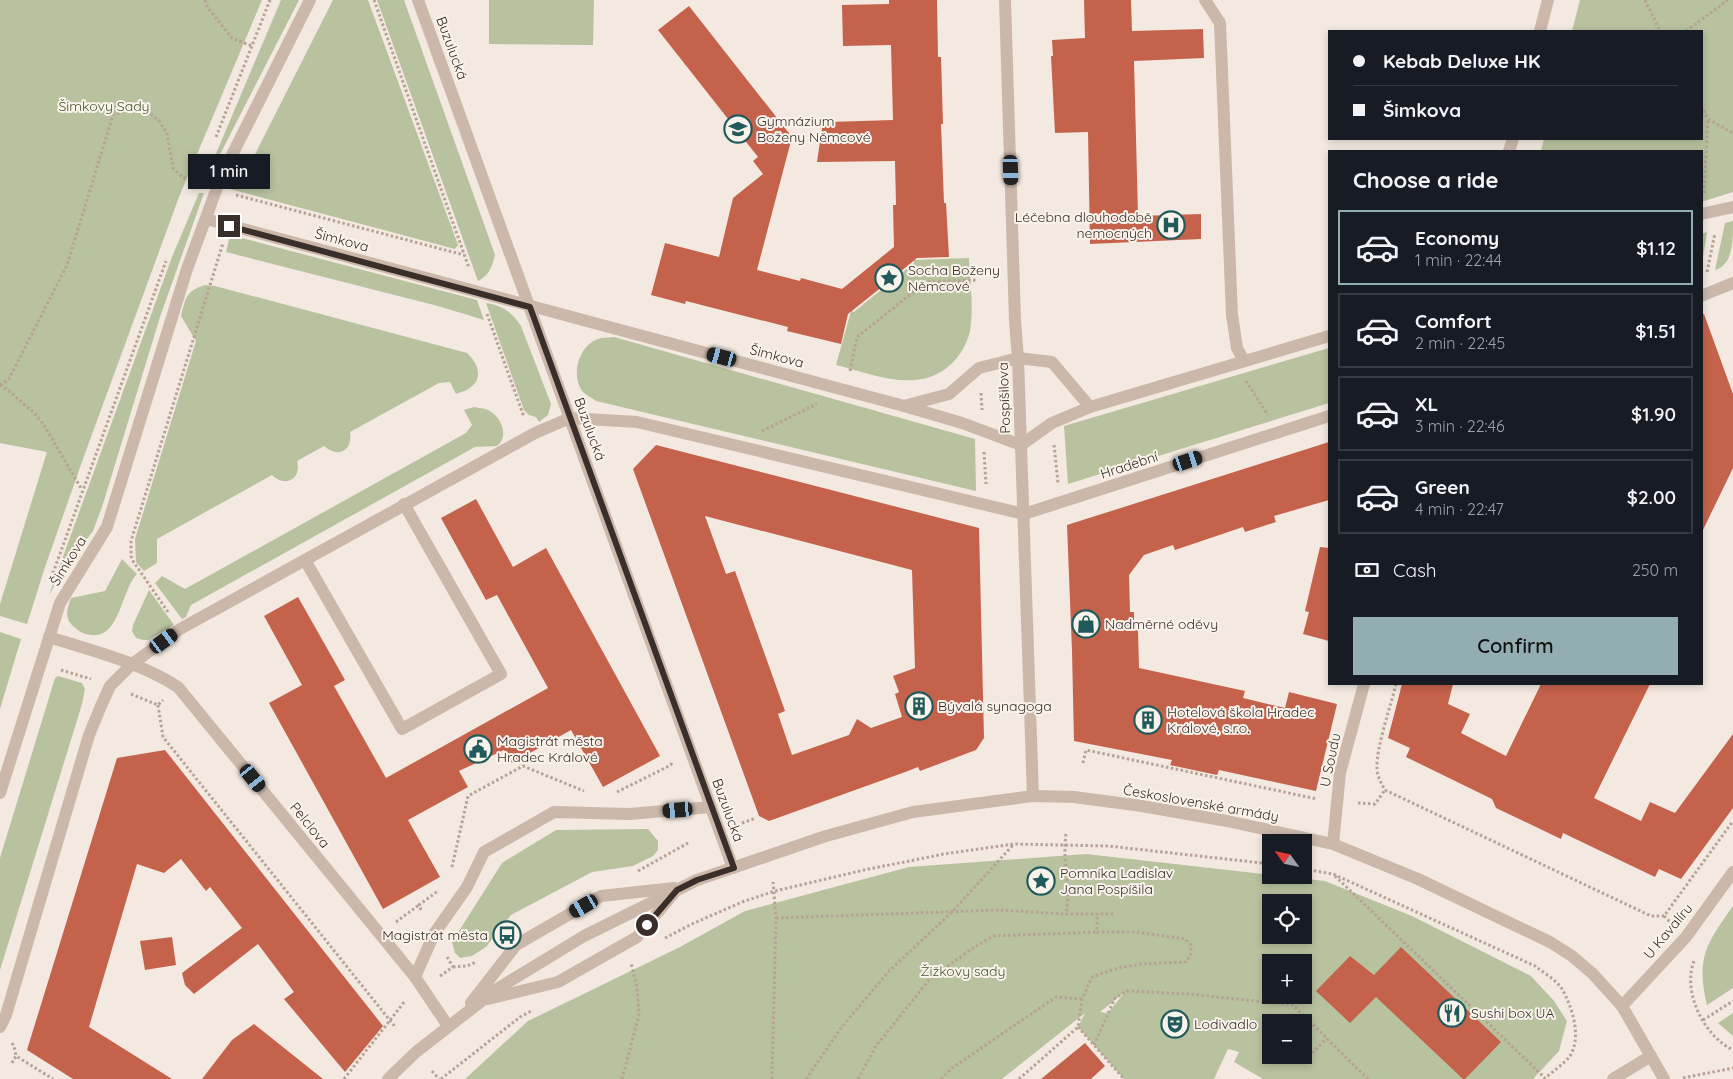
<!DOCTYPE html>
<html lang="en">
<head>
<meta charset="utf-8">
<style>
  :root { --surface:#171b24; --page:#20242c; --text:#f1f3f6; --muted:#9ea1a6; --line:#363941; --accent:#93aeb0 }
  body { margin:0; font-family:Quicksand,sans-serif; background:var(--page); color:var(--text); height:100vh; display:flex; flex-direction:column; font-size:19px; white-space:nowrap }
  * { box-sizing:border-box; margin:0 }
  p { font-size:16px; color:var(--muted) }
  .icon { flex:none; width:28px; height:28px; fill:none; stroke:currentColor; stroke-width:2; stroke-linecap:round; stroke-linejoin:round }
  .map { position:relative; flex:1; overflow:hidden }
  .drawer { position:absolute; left:1328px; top:150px; width:375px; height:535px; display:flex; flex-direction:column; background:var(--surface); border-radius:0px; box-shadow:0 2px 8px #0003 }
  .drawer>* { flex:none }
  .guide { position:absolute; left:1328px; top:30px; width:375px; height:110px; border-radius:0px; box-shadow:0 2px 8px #0003; display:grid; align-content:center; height:110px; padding:0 25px; background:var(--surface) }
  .needle { width:32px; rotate:303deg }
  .fabs { position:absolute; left:1262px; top:834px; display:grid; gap:10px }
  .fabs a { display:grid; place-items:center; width:50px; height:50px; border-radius:0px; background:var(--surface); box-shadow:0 2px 8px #0003; font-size:25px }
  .end { position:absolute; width:22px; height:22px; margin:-11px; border:6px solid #392e2a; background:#fff; box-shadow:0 0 0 2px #fff }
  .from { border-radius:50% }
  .bubble { position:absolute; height:35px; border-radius:0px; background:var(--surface); box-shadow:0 2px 8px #0003; font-size:16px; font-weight:600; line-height:35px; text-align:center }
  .car { position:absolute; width:15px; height:30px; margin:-15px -8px; border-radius:6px; box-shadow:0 0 4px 1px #0007; background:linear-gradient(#222 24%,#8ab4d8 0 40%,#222 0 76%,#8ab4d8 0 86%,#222 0) }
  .guide b { display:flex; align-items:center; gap:18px; height:48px; font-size:19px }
  .guide b+b { border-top:1px solid var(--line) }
  .guide i { width:12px; height:12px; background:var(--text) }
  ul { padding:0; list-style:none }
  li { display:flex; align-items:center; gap:15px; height:75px; margin:0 10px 8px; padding:0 15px; border:2px solid var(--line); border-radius:0px }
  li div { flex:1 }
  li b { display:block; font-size:19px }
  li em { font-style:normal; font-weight:600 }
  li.on { border-color:var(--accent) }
  li>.icon { width:45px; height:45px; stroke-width:1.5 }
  h2 { padding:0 25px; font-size:22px; line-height:60px }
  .pay { display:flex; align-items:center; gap:12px; height:55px; padding:0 25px; font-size:19px }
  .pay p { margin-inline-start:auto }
  .primary-button { display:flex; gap:10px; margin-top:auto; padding:10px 25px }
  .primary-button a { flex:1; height:58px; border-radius:0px; background:var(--accent); color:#111; font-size:20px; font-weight:600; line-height:58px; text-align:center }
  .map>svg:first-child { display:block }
</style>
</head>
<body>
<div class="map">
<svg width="1733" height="1079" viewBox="0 0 1733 1079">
  <rect width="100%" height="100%" fill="#f3e9e0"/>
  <g fill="#b8c29f" fill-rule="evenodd">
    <polygon points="0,0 262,0 179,197 83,459 45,567 27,624 0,616 0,604 47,452 0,443"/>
    <polygon points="281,0 299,0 209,176 207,175"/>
    <polygon points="333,0 368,0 458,245 455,249 222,187 232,168 241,182"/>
    <path d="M377,0H404L495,255C492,266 490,275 478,281Z"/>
    <polygon points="489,0 594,0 593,45 489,44"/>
    <polygon points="1580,0 1733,0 1733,192 1701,202 1701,151 1541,151 1544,139 1701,139 1701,31 1572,31"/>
    <polygon points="199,193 204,193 160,317 102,507 93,531 65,568 49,595 172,257"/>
    <path d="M1733,221C1733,241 1733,265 1715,270L1725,223Z"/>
    <polygon points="1707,232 1701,270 1701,234"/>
    <polygon points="230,235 477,300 484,320 438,306 226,252"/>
    <path d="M969,258C970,281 974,309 970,331C967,344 959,358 949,366C916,394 873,374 836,365L851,311L854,312L914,263V260Z"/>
    <path d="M205,285L215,286L467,353C477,362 484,377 471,387C467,391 460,392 456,394L450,382L439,383L350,432C353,450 339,459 324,446L297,461C302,479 285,488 272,475L157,539V563L144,571L136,562L135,539L196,341L181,316C186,297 186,291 205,285Z"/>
    <path d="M486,303C502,305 513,313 521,326L551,404L548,415L539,422L536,417L529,415L524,410Z"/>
    <path d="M614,337L975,439L976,491L596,401C592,398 586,395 583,392C570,376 579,345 598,339C602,337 609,338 614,337Z"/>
    <polygon points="1329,348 1329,403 1068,484 1064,426"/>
    <path d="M474,407C479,408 485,408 490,411C502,418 509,437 497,446L475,447L191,605L186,617L182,619L155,583L162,576L185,589L466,433L472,425L464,410Z"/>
    <path d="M122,559L137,574C121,590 120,639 91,635C82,634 77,630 71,624C64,616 68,607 71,598L105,591Z"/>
    <polygon points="149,590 174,625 148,640 143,640 136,638 132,631 133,625"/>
    <polygon points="0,632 21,639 0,709"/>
    <polygon points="58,676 82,683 85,689 82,704 0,970 0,858 55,678"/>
    <polygon points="648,829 658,841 658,850 653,856 633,866 592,872 511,915 486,947 472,956 460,958 455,953 452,942 502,863 556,830"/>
    <path d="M1086,854L1325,881L1412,916L1531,976L1554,1001L1567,1021L1559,1051L1533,1079H1263L1234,1062L1239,1052L1228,1049L1214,1079H1124L1078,1027L1085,1013L1002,1079H465L528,1021L680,947L745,911L909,867ZM1271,902H1304V935H1271ZM1271,962H1304V995H1271ZM1124,993L1108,1013L1100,1012ZM1271,1022H1304V1055H1271Z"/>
    <path d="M1733,906V988L1707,1005C1696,958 1706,944 1733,906Z"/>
    <polygon points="1733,1013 1733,1036 1718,1023"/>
  </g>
  <g fill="#c5624c" fill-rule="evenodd">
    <polygon points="889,0 937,0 938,57 941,57 943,124 941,124 944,203 946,203 949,257 917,258 888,282 848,314 841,344 787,331 788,327 686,301 685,304 651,295 665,243 719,257 733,198 763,174 753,161 758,157 658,30 689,6 792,137 757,270 800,281 801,278 842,289 894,247 893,205 896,205 895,161 817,162 822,128 829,122 893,120 891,45 843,46 842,5 889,4"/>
    <polygon points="1084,0 1131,0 1132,31 1203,29 1204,58 1134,61 1138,216 1201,214 1201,239 1090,244 1088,132 1055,133 1051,56 1053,56 1052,40 1085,38"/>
    <polygon points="1704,314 1733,394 1733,468 1701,534 1701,315"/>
    <polygon points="1329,442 1329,500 1274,516 1276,522 1245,532 1243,527 1175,550 1173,545 1144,555 1129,575 1130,612 1134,612 1134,630 1138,630 1139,668 1245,691 1243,698 1285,708 1289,692 1337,704 1316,791 1219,770 1217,775 1170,765 1172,760 1074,741 1072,651 1067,525"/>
    <path d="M656,445L979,528L984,738L976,750L920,771L918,767L908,771L769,821L759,816L633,469ZM705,516L912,570L915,668L893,676L899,692L895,694L902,717L871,728L857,719L849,735L792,755L778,714L785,711L735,571L726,574Z"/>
    <polygon points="476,499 513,567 546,548 660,756 603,787 571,730 512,763 504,750 459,771 468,787 408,820 440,877 383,909 269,703 302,685 264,616 298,597 345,680 334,686 386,778 548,688 497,595 486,600 441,518"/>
    <polygon points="1320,547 1329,548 1329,641 1303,634 1309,612 1305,611"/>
    <polygon points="1402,684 1453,684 1448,704 1470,714 1461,733 1506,756 1541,684 1650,684 1594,798 1641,821 1650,802 1675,813 1733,734 1733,808 1681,879 1659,869 1655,877 1563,833 1561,839 1496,808 1492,799 1406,757 1410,748 1388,738"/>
    <polygon points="165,750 383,1026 345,1072 284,999 294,992 258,944 194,994 185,985 182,973 242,928 210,887 206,891 181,859 164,873 137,864 89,1027 172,1079 73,1079 27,1050 117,758"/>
    <polygon points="172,937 176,965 145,970 140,941"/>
    <polygon points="1401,947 1501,1042 1465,1079 1463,1079 1376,997 1350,1023 1316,991 1350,956 1374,975"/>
    <polygon points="254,1024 323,1079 202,1079 232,1040"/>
    <polygon points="1085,1043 1105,1066 1091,1079 1041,1079"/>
  </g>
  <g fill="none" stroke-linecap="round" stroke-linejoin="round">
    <g stroke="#b7a295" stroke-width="3" stroke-dasharray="2.5 2.5" stroke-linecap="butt">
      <polyline points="205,0 208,8 232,38 252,46"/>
      <polyline points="374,0 469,268"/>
      <polyline points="1645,0 1660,31"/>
      <polyline points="1686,31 1728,0"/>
      <polyline points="1701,106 1708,119 1733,133"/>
      <polyline points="216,137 270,0"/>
      <polyline points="1704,193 1708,119"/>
      <polyline points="236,195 464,255"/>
      <polyline points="1707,272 1715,233"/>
      <polyline points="487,314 524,417"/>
      <polyline points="850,371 857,337 926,282 977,280"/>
      <polyline points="1246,381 1268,415"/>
      <polyline points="0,385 9,379 67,265 113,115 134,109 151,114 159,121 167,133 173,168 182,177 197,183"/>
      <polyline points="0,385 9,391 33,412 44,425 82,490"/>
      <polyline points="981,393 982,410"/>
      <polyline points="762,431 817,404"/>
      <polyline points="1054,445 1058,483"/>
      <polyline points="984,452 986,484"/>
      <polyline points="53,573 166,261"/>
      <polyline points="168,612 133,561 131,556 131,541 223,243"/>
      <polyline points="61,670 91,679"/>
      <path d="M1396,684C1391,706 1376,747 1377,768C1377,776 1381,783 1385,790L1651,916H1664L1733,821"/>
      <polyline points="131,694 158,705 163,700"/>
      <polyline points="158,705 163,737 396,1028"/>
      <polyline points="1083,763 1086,750 1317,799"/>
      <polyline points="617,792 671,765 672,761"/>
      <polyline points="1358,803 1375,804 1385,790"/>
      <polyline points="742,823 756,818"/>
      <path d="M1066,834C1062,860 1071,887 1066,914H1114"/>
      <polyline points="452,867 468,796 523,766 584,791"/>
      <path d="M1304,869L1333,874L1535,966C1544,973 1556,980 1562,989C1572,1006 1582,1037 1570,1056C1564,1064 1552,1072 1544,1079"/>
      <polyline points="638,871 688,843"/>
      <polyline points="1335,876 1545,1078"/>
      <polyline points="421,910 419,905 438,891"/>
      <polyline points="1664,916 1672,924"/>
      <polyline points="776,918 998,910 1066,914"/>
      <polyline points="396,922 419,905"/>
      <polyline points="665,938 692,924 742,902 775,891 864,870 944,854 1014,844 1108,846 1271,864"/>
      <path d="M1694,961C1682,992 1704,1036 1733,1050"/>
      <polyline points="453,967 467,966 476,962"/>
      <polyline points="440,976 453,967 446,955"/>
      <polyline points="1703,1020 1733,1001"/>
      <polyline points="1078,1027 1124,1079"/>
      <polyline points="12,1043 14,1046 16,1056"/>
      <polyline points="1094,1045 1115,998 1127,991 1189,994 1293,1005 1368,1079"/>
      <polyline points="1312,1053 1327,1038"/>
      <polyline points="12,1063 16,1056 53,1079"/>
      <polyline points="432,1071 439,1079"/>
      <polyline points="1683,1078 1733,1068"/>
      <polyline points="344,1079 405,1001"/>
      <polyline points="441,1079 520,1017 533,1010"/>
      <polyline points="622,1079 639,1015 637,987 631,963"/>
      <polyline points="772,1079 776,918 773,882"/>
      <polyline points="806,1079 841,1028 888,972 952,912 1013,845"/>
      <polyline points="858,1079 876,1046 929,980 970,950 993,936 1097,932"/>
      <polyline points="941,1079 952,1068 1056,997 1082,999"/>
      <polyline points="1019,1079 1078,1027 1082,999 1092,977 1118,968 1141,964 1186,962 1191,954 1191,945 1185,939 1136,932 1097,932 1097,914"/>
    </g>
    <g stroke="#cbb8ab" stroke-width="12">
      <polyline points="418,0 733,868"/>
      <polyline points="1005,0 1015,321 1018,358 1033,796"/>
      <polyline points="1205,0 1220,23 1232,315 1237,348 1244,361"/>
      <polyline points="1540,31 1548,0"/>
      <polyline points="1509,151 1513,139"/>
      <polyline points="1701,214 1733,207"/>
      <polyline points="206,219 904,406 962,423 1021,445 1052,423 1090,407 1329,336"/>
      <polyline points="1701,296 1733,283"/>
      <polyline points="904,406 949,394 979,368 1018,358 1052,362 1090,407"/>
      <polyline points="1024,514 1329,416"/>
      <polyline points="305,560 402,729 501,674 404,504"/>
      <path d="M49,637C93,651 139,662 178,687L415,977L448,1026"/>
      <polyline points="0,793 60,603 107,527 187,269 221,177 310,0"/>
      <polyline points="1333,844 1340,773 1364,684"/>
      <polyline points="415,977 434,934 467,887 484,852 554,812 629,814 711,807"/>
      <polyline points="488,999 558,982 637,937 674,893"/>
      <polyline points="471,1003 516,945 601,896 674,888"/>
      <polyline points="1622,1006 1686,937 1733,872"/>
      <polyline points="0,1027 6,1015 89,735 101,706 110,686 132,664 180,629 535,433 570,418 637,422 1024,514"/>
      <polyline points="388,1079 416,1052 497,989 584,936 697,880 826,836 913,812 1033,796 1074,797 1142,806 1227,821 1333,844 1418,879 1550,942 1572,956 1593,974 1622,1006 1664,1079"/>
      <polyline points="1613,1079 1651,1056"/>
    </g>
  </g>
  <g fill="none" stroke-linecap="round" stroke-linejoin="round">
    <polyline stroke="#392e2a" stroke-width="6" points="229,226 530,307 734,868 697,880 677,890 647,925"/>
  </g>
  <defs>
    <g id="university-ring" transform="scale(1.4375)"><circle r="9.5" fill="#faf3ec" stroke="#205a5b" stroke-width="1.5"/><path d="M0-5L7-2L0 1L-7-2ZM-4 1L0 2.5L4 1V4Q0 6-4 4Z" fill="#205a5b"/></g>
    <g id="hospital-ring" transform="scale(1.4375)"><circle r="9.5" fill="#faf3ec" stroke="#205a5b" stroke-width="1.5"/><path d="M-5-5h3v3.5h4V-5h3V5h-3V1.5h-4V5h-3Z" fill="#205a5b"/></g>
    <g id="sight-ring" transform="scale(1.4375)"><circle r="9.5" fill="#faf3ec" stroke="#205a5b" stroke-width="1.5"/><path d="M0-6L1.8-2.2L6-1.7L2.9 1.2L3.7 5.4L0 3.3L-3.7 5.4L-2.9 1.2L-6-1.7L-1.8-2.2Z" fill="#205a5b"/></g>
    <g id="shop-ring" transform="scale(1.4375)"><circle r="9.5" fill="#faf3ec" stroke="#205a5b" stroke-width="1.5"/><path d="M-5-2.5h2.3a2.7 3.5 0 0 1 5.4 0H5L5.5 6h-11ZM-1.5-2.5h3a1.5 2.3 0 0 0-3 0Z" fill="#205a5b"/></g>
    <g id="building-ring" transform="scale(1.4375)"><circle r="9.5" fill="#faf3ec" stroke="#205a5b" stroke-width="1.5"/><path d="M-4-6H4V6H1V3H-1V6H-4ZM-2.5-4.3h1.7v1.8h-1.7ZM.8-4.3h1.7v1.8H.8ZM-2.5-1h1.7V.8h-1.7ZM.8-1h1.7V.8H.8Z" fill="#205a5b"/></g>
    <g id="civic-ring" transform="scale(1.4375)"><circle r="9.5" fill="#faf3ec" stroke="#205a5b" stroke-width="1.5"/><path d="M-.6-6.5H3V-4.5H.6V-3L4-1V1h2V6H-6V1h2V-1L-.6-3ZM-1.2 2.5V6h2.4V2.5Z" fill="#205a5b"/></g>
    <g id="bus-ring" transform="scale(1.4375)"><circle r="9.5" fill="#faf3ec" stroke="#205a5b" stroke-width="1.5"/><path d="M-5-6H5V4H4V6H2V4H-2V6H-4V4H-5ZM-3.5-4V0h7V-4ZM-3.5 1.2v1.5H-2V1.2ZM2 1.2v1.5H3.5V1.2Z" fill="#205a5b"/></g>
    <g id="restaurant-ring" transform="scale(1.4375)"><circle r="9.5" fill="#faf3ec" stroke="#205a5b" stroke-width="1.5"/><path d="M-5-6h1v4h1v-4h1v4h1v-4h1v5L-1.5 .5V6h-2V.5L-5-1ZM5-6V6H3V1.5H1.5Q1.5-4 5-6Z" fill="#205a5b"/></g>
    <g id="theatre-ring" transform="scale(1.4375)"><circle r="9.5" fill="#faf3ec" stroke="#205a5b" stroke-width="1.5"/><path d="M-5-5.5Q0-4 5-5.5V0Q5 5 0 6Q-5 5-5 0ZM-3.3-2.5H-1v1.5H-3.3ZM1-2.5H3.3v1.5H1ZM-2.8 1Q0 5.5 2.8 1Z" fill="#205a5b"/></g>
  </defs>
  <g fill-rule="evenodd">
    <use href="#university-ring" x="738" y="129"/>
    <use href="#hospital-ring" x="1171" y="225"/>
    <use href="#sight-ring" x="889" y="278"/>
    <use href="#shop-ring" x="1086" y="624"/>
    <use href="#building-ring" x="919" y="706"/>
    <use href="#building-ring" x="1148" y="720"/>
    <use href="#civic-ring" x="478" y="749"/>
    <use href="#sight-ring" x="1041" y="881"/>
    <use href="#bus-ring" x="507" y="935"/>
    <use href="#restaurant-ring" x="1452" y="1013"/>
    <use href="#theatre-ring" x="1175" y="1024"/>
  </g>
  <g text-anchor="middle" stroke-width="4" stroke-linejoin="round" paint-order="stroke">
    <g font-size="14" fill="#392e2a" stroke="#faf3ec">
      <text transform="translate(452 48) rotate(70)" y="5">Buzulucká</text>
      <text transform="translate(342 240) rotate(15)" y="5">Šimkova</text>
      <text transform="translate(777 356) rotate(15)" y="5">Šimkova</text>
      <text transform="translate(1004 398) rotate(-92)" y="5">Pospíšilova</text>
      <text transform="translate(590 429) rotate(70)" y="5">Buzulucká</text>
      <text transform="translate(1129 465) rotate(-18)" y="5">Hradební</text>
      <text transform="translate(68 561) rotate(-58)" y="5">Šimkova</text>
      <text transform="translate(1330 760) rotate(-78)" y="5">U Soudu</text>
      <text transform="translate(1201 803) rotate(10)" y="5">Československé armády</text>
      <text transform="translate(728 810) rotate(70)" y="5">Buzulucká</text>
      <text transform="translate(310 825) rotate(51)" y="5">Pelclova</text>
      <text transform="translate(1668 931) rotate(-50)" y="5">U Kavalíru</text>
    </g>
    <g font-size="14" fill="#4b572e" stroke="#faf3ec">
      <text x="104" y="111">Šimkovy Sady</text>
      <text x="963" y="976">Žižkovy sady</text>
    </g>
    <g font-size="14" fill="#392e2a" stroke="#faf3ec" text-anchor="start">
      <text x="757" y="126">Gymnázium<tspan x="757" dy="16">Boženy Němcové</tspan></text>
      <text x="1152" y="222" text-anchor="end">Léčebna dlouhodobě<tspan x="1152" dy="16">nemocných</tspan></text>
      <text x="908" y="275">Socha Boženy<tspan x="908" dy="16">Němcové</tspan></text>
      <text x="1105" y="629">Nadměrné oděvy</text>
      <text x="938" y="711">Bývalá synagoga</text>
      <text x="1167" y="717">Hotelová škola Hradec<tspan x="1167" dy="16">Králové, s.r.o.</tspan></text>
      <text x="497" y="746">Magistrát města<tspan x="497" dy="16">Hradec Králové</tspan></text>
      <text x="1060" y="878">Pomníka Ladislav<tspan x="1060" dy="16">Jana Pospíšila</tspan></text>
      <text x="488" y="940" text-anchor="end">Magistrát města</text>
      <text x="1471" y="1018">Sushi box UA</text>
      <text x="1194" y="1029">Lodivadlo</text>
    </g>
  </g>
</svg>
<div class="fabs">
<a><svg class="needle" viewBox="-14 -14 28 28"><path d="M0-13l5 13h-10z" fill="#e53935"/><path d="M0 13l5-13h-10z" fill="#9ea1a6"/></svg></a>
<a><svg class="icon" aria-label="locate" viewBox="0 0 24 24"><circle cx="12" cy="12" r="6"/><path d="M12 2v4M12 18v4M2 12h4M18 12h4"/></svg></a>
<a>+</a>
<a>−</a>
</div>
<i class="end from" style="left:647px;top:925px"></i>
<i class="end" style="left:229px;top:226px"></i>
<div class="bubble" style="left:188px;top:154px;width:82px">1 min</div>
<i class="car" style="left:1011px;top:170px;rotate:178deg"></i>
<i class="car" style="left:722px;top:357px;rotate:285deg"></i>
<i class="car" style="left:1188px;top:461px;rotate:72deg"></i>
<i class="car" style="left:164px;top:641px;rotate:54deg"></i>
<i class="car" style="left:253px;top:778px;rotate:141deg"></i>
<i class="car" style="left:678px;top:810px;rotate:265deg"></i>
<i class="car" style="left:584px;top:906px;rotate:240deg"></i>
<div class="guide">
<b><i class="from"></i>Kebab Deluxe HK</b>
<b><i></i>Šimkova</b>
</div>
<section class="drawer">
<h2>Choose a ride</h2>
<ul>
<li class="on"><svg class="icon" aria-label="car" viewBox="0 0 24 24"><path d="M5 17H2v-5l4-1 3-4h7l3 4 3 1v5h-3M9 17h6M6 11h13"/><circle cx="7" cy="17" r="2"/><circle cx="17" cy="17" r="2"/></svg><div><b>Economy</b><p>1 min · 22:44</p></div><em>$1.12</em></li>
<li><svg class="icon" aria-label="car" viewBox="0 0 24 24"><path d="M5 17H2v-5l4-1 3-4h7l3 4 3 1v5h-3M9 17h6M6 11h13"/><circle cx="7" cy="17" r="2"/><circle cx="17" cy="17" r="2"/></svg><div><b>Comfort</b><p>2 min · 22:45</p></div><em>$1.51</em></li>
<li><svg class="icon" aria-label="car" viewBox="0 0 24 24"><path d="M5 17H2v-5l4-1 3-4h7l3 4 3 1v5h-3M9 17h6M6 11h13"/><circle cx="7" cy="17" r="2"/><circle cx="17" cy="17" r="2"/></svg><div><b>XL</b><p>3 min · 22:46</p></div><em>$1.90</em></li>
<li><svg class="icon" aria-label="car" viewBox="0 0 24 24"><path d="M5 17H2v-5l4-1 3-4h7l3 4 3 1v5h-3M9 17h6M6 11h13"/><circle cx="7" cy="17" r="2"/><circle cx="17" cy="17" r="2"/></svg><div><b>Green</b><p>4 min · 22:47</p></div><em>$2.00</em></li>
</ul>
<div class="pay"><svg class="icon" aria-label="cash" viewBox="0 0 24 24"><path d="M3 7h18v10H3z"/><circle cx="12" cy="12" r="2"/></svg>Cash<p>250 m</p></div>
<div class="primary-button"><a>Confirm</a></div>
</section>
</div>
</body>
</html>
